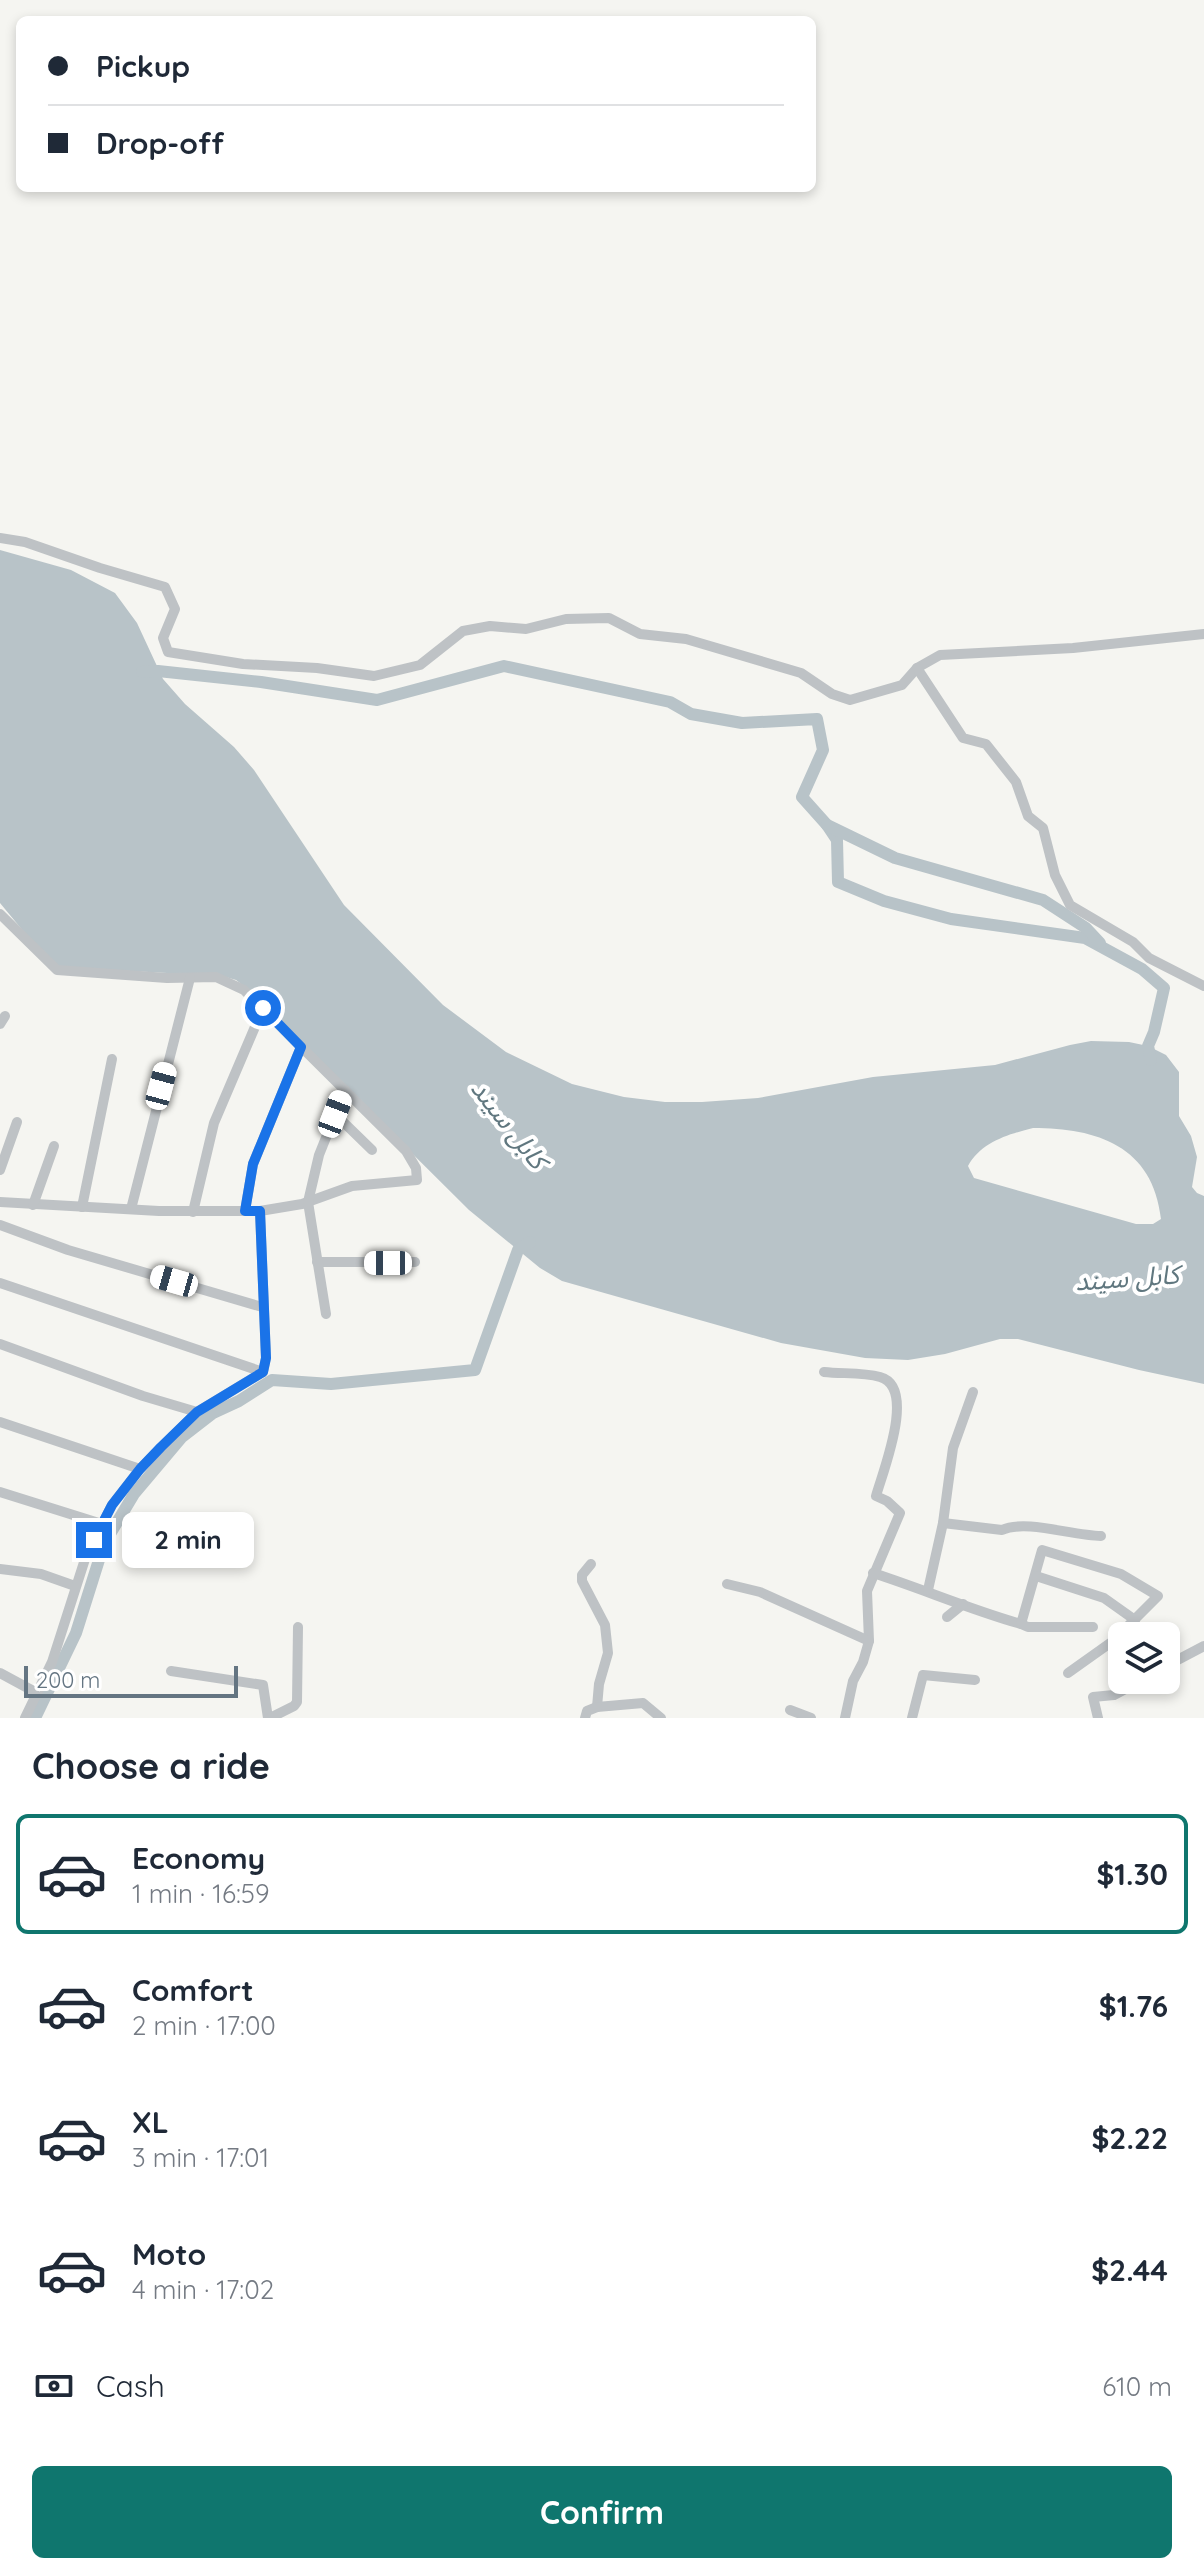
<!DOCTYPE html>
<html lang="en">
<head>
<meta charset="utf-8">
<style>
  :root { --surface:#fff; --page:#f6f6f7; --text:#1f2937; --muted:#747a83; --line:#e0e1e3; --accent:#0f766e }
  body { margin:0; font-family:Quicksand,"Noto Sans Arabic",sans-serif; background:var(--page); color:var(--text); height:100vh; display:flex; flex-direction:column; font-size:30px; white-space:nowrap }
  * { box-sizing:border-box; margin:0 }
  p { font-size:26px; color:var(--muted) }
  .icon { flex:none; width:44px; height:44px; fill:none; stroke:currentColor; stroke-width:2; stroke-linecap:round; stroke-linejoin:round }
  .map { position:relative; height:1718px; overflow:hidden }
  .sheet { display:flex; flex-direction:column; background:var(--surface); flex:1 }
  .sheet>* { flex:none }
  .banner { position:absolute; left:16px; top:16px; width:800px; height:176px; border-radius:12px; box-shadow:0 4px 12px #0003; display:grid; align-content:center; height:176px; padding:0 32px; background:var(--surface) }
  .buttons { position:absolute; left:1108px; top:1622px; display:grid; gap:16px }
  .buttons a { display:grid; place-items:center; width:72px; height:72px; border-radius:12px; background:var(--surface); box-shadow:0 4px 12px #0003; font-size:40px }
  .scale { position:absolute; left:24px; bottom:20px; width:214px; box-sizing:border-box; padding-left:8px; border:4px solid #647582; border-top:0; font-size:22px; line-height:28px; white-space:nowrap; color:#647582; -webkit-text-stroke:6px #fff; paint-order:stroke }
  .end { position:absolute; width:36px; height:36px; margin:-18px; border:10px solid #1a73e8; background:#fff; box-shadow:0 0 0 4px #fff }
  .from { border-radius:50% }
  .bubble { position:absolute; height:56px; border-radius:12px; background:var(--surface); box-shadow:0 4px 12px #0003; font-size:26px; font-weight:700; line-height:56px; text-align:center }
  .car { position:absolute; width:24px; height:48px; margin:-24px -12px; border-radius:10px; box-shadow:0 0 6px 2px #0007; background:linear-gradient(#fff 24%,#345 0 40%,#fff 0 76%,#345 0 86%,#fff 0) }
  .banner b { display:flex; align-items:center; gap:28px; height:76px; font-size:30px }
  .banner b+b { border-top:2px solid var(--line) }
  .banner i { width:20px; height:20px; background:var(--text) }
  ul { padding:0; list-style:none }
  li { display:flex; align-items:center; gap:24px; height:120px; margin:0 16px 12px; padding:0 16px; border:4px solid transparent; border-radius:12px }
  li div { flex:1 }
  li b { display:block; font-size:30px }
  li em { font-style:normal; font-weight:700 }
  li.active { border-color:var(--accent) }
  li>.icon { width:72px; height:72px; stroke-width:1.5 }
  h2 { padding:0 32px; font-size:36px; line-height:96px }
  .pay { display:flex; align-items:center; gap:20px; height:88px; padding:0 32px; font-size:30px }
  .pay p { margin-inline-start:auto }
  .button { display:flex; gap:16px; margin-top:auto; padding:16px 32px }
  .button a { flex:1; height:92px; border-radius:12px; background:var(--accent); color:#fff; font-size:32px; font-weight:700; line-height:92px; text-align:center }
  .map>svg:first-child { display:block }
</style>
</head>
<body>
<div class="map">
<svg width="1204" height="1718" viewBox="0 0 1204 1718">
  <rect width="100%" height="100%" fill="#f5f5f1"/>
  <path fill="#b8c3c8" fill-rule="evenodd" d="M0,550L71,570L115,593L137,623L163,679L185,704L234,747L254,770L344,905L443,1005L506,1052L572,1084L624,1097L665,1102H702L758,1098L873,1077L995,1065L1070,1045L1091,1041L1129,1042L1148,1046L1166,1055L1179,1072V1116L1191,1136L1197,1157L1192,1187L1197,1193L1204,1196V1384L1139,1370L1018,1339H1000L945,1354L908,1360L865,1358L781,1343L562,1281L540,1268L469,1210L316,1058L263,1001L236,980L222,976L57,967L48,961L0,903ZM1033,1128C1097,1128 1153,1146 1161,1219L1153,1224H1136L974,1178L968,1166C981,1142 1009,1134 1033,1128Z"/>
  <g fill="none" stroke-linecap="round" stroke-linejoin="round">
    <g stroke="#b8c3c8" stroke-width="12">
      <polyline points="142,672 158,671 261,682 377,700 504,666 670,702 691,714 742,723 817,719 823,750 802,797 827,825 837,840 838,882 884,901 951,919 1085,938 1142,969 1164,988 1154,1032 1148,1046 1151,1060"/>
      <polyline points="827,825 895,858 1043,900 1086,928 1100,943"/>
      <polyline points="35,1718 76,1633 104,1544 134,1494 182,1437 213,1413 239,1401 272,1380 331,1384 475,1370 518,1250 530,1242"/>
    </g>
    <g stroke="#bec2c5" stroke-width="10">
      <polyline points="0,538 25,542 100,568 165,587 175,609 163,638 168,652 243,664 317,668 374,676 420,665 463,631 490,626 526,629 566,619 609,618 640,634 686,639 801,673 832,694 850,700 902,685 917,668 940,655 1073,648 1204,634"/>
      <polyline points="917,668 963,738 986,744 1016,782 1028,816 1043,828 1055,875 1070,905 1133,942 1149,958 1204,986"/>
      <polyline points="0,914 57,970 167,978 216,977 244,990 406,1151 416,1168 417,1180 352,1186 302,1204 260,1211 159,1211 0,1202"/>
      <polyline points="0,1024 5,1016"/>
      <polyline points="335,1114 372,1150"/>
      <polyline points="0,1170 17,1122"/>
      <polyline points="33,1205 54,1146"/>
      <polyline points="82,1207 112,1059"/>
      <polyline points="131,1209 190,978"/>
      <polyline points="245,1211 253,1164 301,1047"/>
      <polyline points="193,1212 214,1123 263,1008"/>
      <polyline points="0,1225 68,1250 262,1307"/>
      <polyline points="317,1262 415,1262"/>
      <polyline points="0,1283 263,1372"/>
      <polyline points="326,1314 308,1202 319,1155 345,1090"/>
      <polyline points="0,1344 143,1396 197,1412"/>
      <path d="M824,1372C842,1374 863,1372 880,1377C917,1387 883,1471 876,1496L887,1501L900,1513L867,1591L869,1641L863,1662L853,1681L845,1718"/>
      <polyline points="0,1422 140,1469"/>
      <polyline points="0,1492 102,1524"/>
      <path d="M943,1523L1002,1530C1026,1519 1073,1536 1101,1536"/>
      <polyline points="591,1564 582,1575 582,1581 605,1625 608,1653 599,1684 597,1707 643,1703 661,1718"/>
      <polyline points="0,1569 41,1574 75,1586"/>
      <path d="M873,1573C923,1589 971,1610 1021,1624L1042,1550L1121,1574L1158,1596L1113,1641L1068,1673"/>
      <polyline points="1036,1576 1104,1598 1135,1620"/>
      <polyline points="727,1584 760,1592 869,1641"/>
      <polyline points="928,1590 943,1523 953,1448 973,1392"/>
      <polyline points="947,1617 963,1604"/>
      <polyline points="1021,1624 1028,1627 1093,1627"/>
      <polyline points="1166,1666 1204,1646"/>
      <polyline points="171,1671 263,1685 268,1718"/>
      <polyline points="0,1673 37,1693"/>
      <polyline points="790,1710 811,1718"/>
      <polyline points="25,1718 52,1662 86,1556 112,1505 140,1469 197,1412 263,1372 266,1358 260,1211"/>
      <polyline points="270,1718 294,1706 297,1702 298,1627"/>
      <polyline points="585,1718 587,1711 597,1707"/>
      <polyline points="912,1718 923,1675 975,1680"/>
      <polyline points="1098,1718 1093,1697 1114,1695 1142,1680"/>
    </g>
  </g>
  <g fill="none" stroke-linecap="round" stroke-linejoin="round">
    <polyline stroke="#1a73e8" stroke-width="10" points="94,1540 112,1505 140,1469 161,1447 197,1412 263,1372 266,1358 260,1211 245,1211 253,1164 301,1047 263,1008"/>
  </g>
  <g text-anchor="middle" stroke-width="8" stroke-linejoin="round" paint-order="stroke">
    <g font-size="26" font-style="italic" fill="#60777f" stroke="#fff">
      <text transform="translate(509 1124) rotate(52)" y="9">کابل سيند</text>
      <text transform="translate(1127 1278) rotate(-4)" y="9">کابل سيند</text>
    </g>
  </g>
</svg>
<div class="buttons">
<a><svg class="icon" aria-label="layers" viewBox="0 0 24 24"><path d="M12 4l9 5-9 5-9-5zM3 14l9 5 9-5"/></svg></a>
</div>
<div class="scale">200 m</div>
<i class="end from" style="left:263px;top:1008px"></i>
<i class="end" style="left:94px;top:1540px"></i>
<div class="bubble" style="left:122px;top:1512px;width:132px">2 min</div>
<i class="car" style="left:161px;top:1086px;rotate:15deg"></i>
<i class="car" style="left:335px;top:1114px;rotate:21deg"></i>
<i class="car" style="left:388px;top:1263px;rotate:270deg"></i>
<i class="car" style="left:174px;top:1281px;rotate:286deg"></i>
<div class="banner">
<b><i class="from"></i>Pickup</b>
<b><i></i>Drop-off</b>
</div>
</div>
<section class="sheet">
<h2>Choose a ride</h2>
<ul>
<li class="active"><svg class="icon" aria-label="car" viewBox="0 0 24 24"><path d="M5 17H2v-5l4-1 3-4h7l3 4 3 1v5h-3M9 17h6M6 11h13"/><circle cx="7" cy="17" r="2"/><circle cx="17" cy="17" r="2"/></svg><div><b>Economy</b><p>1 min · 16:59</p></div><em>$1.30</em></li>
<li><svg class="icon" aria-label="car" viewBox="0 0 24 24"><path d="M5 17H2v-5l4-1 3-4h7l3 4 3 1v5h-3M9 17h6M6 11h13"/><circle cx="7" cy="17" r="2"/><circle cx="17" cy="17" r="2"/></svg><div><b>Comfort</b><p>2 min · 17:00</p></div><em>$1.76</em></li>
<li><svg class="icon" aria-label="car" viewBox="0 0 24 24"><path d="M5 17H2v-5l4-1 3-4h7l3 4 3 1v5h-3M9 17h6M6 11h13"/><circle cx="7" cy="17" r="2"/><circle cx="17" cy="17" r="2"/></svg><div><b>XL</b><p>3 min · 17:01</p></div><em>$2.22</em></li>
<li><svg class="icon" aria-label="car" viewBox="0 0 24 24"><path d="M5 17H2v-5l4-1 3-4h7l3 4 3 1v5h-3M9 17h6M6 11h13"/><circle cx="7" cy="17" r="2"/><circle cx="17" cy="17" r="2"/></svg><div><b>Moto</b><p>4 min · 17:02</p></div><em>$2.44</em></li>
</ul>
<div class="pay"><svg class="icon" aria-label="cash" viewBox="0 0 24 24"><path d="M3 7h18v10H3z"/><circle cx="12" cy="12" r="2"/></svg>Cash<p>610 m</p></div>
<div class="button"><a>Confirm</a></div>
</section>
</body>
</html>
